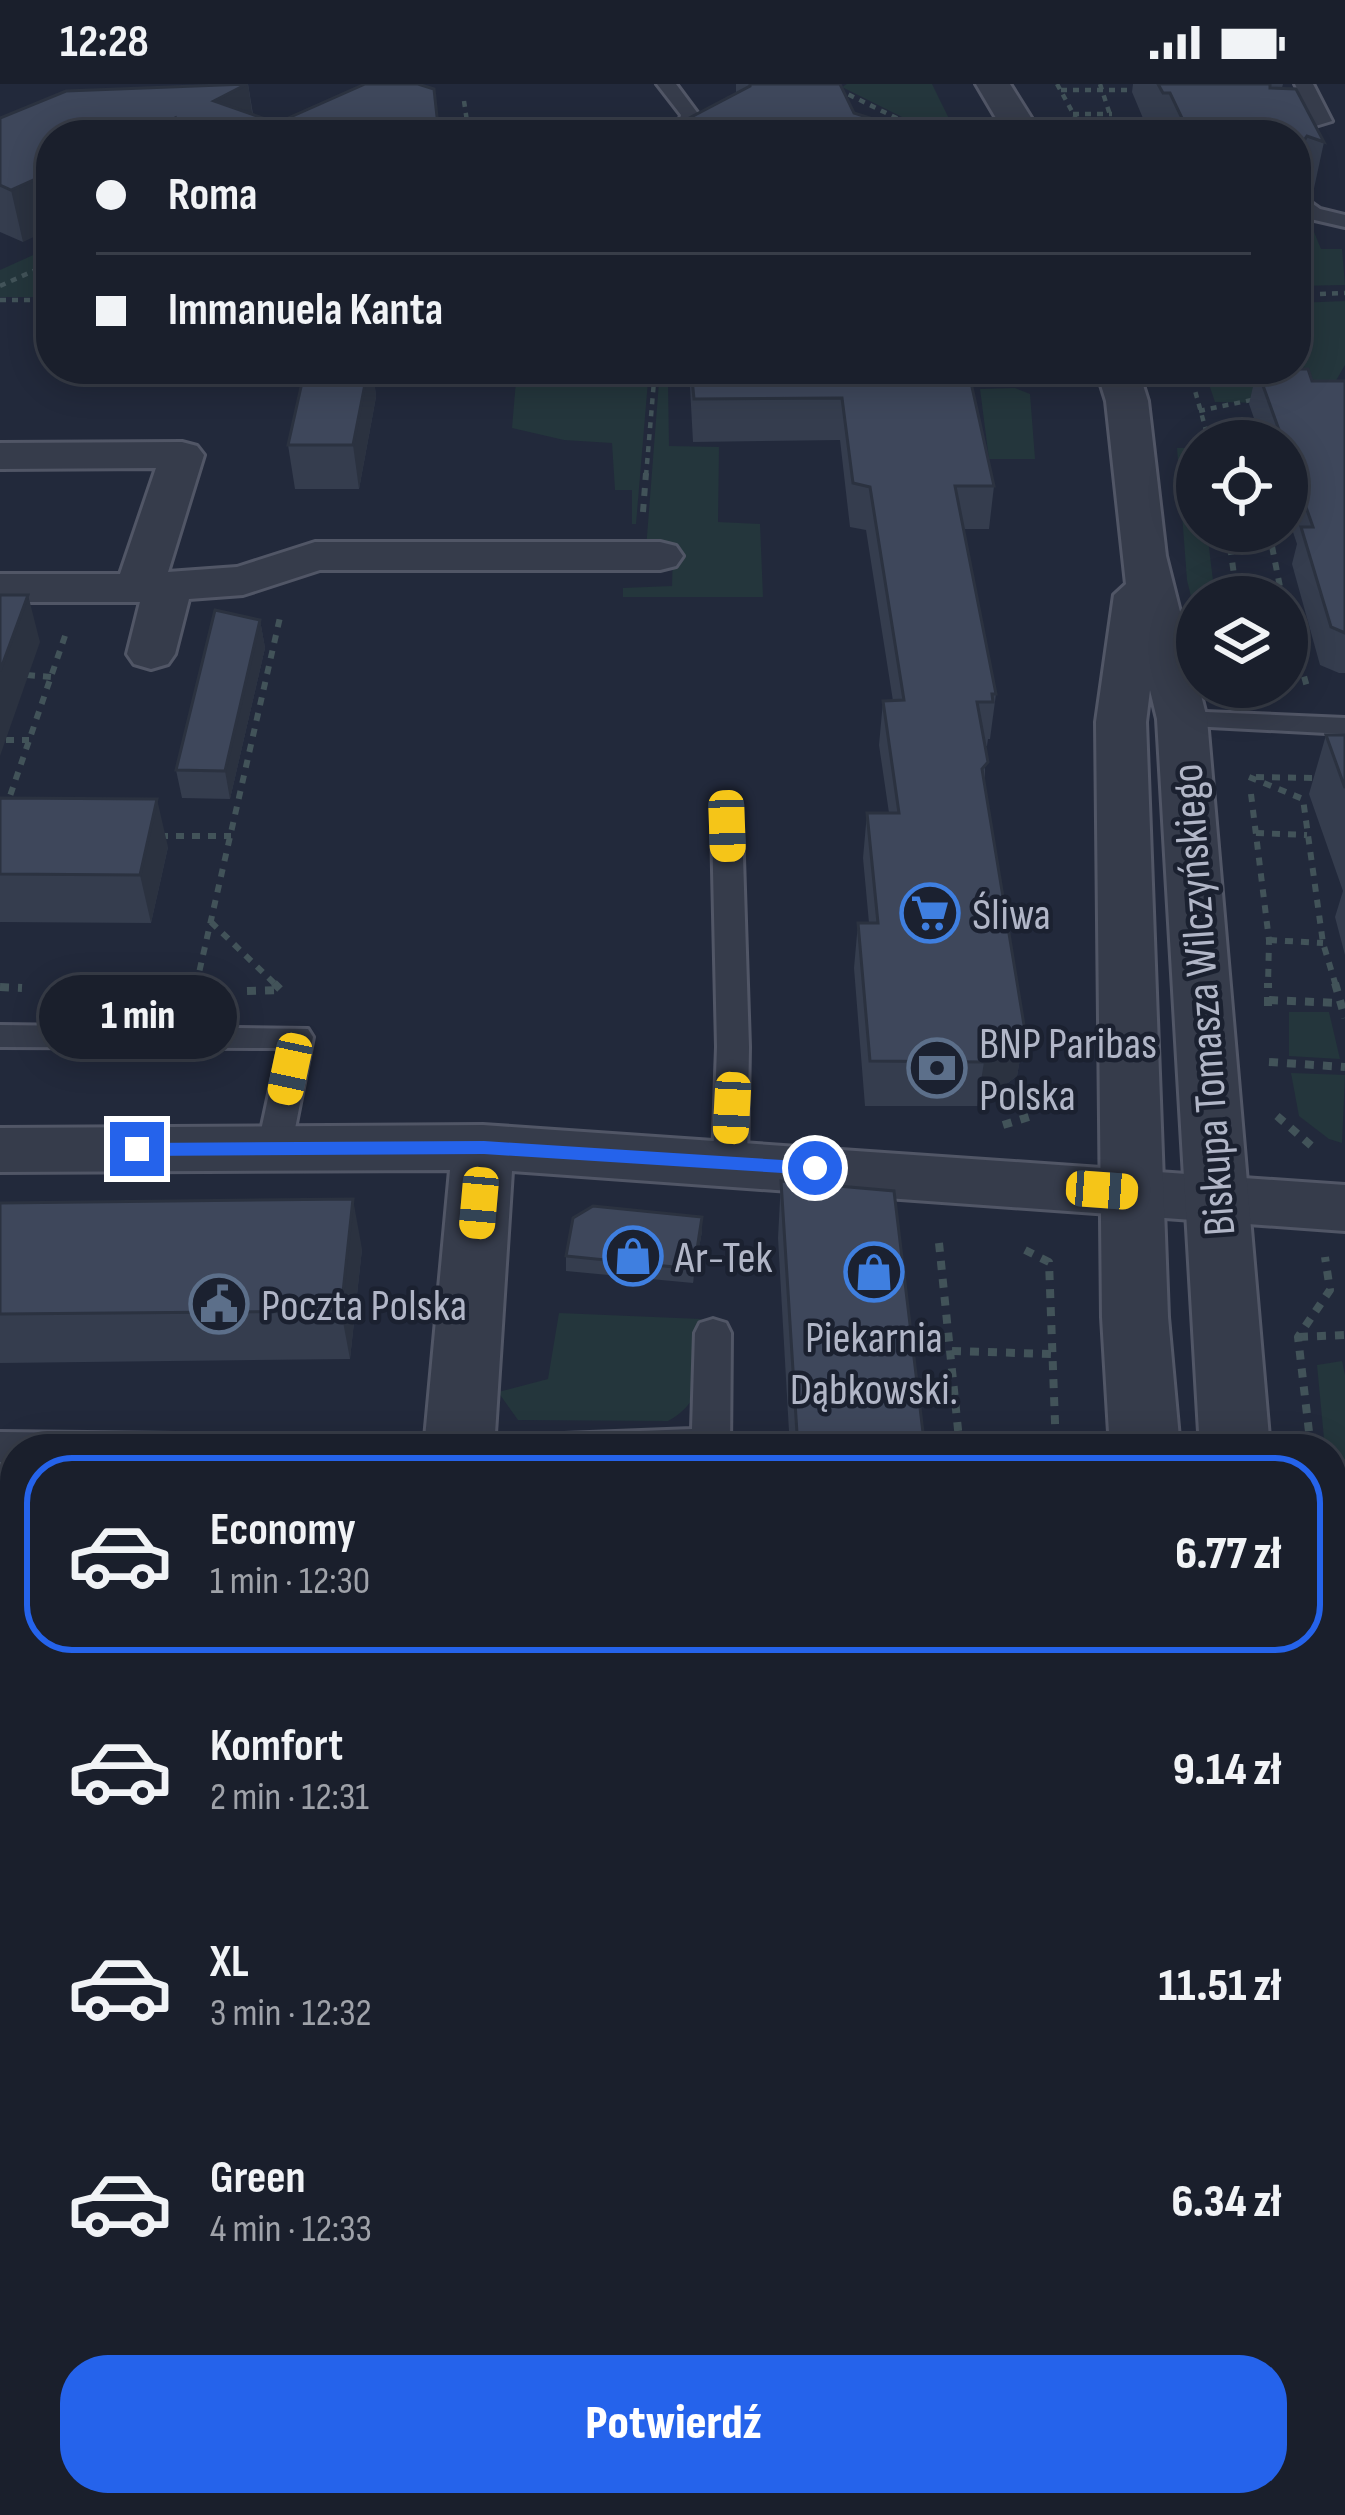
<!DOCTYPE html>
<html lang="pl">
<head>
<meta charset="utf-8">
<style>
  :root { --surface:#1a1f2c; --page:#232734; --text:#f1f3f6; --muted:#9fa2a9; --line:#383d48; --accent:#2563eb }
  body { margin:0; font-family:"Sofia Sans Condensed",sans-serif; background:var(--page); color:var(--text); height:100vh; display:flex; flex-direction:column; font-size:45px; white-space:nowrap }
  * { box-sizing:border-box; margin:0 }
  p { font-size:39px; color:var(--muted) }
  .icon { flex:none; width:66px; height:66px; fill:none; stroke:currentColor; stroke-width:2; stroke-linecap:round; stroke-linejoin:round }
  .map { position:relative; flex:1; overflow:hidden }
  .panel { position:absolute; left:0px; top:1350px; width:1347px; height:1083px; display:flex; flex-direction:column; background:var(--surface); border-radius:48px 48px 0 0; box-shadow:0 6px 30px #0003,0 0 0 3px var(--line) }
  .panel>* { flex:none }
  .top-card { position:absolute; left:36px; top:36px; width:1275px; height:264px; border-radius:48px; box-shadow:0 6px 30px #0003,0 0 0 3px var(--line); display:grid; align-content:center; height:264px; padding:0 60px; background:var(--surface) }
  .tools { position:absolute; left:1176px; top:336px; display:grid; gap:24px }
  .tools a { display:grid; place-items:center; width:132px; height:132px; border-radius:50%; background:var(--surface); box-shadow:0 6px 30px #0003,0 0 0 3px var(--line); font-size:60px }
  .end { position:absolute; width:54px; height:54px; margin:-27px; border:15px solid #2563eb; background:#fff; box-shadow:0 0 0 6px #fff }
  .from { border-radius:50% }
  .bubble { position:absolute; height:84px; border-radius:42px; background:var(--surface); box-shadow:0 6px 30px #0003,0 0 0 3px var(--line); font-size:39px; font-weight:800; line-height:84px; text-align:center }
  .car { position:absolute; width:36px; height:72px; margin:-36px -18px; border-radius:15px; box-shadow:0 0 9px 3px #0007; background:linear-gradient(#f5c518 24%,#345 0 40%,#f5c518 0 76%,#345 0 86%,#f5c518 0) }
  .top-card b { display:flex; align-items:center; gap:42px; height:114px; font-size:45px }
  .top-card b+b { border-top:3px solid var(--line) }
  .top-card i { width:30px; height:30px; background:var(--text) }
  ul { padding:21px 0 0; list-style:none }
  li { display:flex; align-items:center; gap:36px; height:198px; margin:0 24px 18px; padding:0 36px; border:6px solid transparent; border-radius:48px }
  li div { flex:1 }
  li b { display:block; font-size:45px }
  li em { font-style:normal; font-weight:800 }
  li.selected { border-color:var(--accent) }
  li>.icon { width:108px; height:108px; stroke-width:1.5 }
  .primary-button { display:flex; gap:24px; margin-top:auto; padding:24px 60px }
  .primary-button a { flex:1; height:138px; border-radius:48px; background:var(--accent); color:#fff; font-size:48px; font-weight:800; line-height:138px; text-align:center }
  .status { display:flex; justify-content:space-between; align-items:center; height:84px; padding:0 60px; background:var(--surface); direction:ltr }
  .status svg { height:33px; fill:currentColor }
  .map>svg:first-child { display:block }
</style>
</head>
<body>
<div class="status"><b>12:28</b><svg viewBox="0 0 49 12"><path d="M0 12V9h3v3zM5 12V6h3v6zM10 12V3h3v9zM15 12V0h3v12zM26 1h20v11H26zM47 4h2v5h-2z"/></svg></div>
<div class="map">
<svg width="1345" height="2431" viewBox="0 0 1345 2431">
  <rect width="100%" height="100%" fill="#22293b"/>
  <g fill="#24363c">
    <polygon points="847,0 932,0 957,51 938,51 842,3"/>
    <polygon points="1296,148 1314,148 1321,165 1342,165 1345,201 1296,202"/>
    <polygon points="51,163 51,213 0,213 0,186"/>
    <polygon points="1345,217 1345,281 1334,300 1345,320 1215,318 1204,285 1296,285 1296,219"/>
    <polygon points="517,285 649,285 636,440 632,440 632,406 615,406 612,359 564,356 512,344"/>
    <polygon points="660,285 1022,285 1023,290 840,290 832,296 668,297 669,362 719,363 718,438 760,440 763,513 623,513 623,504 672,502 673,466 646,465"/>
    <polygon points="1015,304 1030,310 1035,375 989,375 980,305"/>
    <polygon points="1177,364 1196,364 1197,447 1207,447 1215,513 1197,513 1197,537 1187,496"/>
    <polygon points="1289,928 1329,928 1340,975 1289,972"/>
    <polygon points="1291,989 1345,991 1342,1059 1329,1055 1299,1032"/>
    <path d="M559,1229L701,1235C700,1278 710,1314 668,1337L518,1336L498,1308L548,1295Z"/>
    <polygon points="1342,1277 1345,1291 1345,1381 1332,1380 1332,1365 1325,1365 1317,1281"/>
  </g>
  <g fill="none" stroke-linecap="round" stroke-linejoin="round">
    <g stroke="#515666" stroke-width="6">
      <g id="service">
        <polygon points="657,0 676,0 699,31 698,51 675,51 681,31"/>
        <polygon points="1295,0 1313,0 1332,37 1286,51 1263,51 1283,36 1310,32"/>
        <polygon points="1296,108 1320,125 1345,131 1345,143 1306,134 1296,125"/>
        <polygon points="1182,627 1345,634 1345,650 1172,641 1168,635 1172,629"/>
        <polygon points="727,733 742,742 749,963 747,1078 742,1087 730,1090 718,1087 713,1078 717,963 712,742"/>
        <polygon points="0,941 308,945 313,953 291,1065 286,1074 262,1074 257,1065 279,964 0,963"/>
        <polygon points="713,1235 726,1239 731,1249 730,1365 545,1365 551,1354 564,1350 692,1345 695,1249 700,1239"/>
        <polygon points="0,1348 176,1350 189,1354 195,1365 15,1365 15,1379 0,1378"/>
        <rect x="629" y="2418" width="54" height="13"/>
      </g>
    </g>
    <g stroke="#515666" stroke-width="6">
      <g id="minor">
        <polygon points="182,358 197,362 204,371 168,488 237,483 315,458 660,458 676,462 683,472 676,482 660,486 320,486 243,511 189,515 175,570 168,580 151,585 134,580 127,570 140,518 0,518 0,490 120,490 156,384 0,385 0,359"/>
        <polygon points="483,1041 1345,1101 1345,1147 512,1087 494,1365 424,1365 450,1086 0,1088 0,1044"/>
        <polygon points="333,2418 431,2418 430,2431 332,2431"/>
      </g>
    </g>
    <g stroke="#515666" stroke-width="6">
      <g id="tertiary">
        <polygon points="976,0 1010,0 1042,51 1006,51"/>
        <polygon points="1096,285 1138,285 1148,317 1166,472 1207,635 1270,1365 1200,1365 1157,635 1150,606 1146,638 1168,1233 1180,1365 1110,1365 1102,1233 1096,638 1114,511 1126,500 1106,317"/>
        <polygon points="1332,2359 1345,2365 1345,2431 1288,2431 1285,2418 1332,2418"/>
      </g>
    </g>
    <g stroke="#425359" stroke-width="4.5" stroke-dasharray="6 6" stroke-linecap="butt">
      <polyline points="827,0 931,51"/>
      <polyline points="1057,0 1085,51"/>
      <polyline points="1100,0 1113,40 1125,51"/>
      <polyline points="1061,6 1135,6"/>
      <polyline points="464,17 469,51"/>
      <polyline points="1073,30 1112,30"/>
      <polyline points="0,202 51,179"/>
      <polyline points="1296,211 1345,209"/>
      <polyline points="0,216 51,216"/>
      <polyline points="1189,285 1209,357"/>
      <polyline points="1199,327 1256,315"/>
      <polyline points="646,392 655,285"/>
    </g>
    <g stroke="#425359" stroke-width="6" stroke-dasharray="8 8" stroke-linecap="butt">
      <polyline points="643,428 646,389"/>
      <polyline points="1228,447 1237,513"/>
      <polyline points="1269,447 1282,513"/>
      <polyline points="1287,531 1307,603"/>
      <polyline points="27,591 52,593"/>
      <polyline points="6,656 29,656"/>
      <polyline points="1249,693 1303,715 1323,859 1336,902"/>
      <polyline points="1256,693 1319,694"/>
      <polyline points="1251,710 1269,856 1268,902"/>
      <polyline points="0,741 66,549"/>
      <polyline points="1256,749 1307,751"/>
      <polyline points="160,752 231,752"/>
      <polyline points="211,838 277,902"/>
      <polyline points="1269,856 1323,859"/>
      <polyline points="196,902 281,529"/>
    </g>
    <g stroke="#425359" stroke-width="8" stroke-dasharray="9 9" stroke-linecap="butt">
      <polyline points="274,899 280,905"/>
      <polyline points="1335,899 1345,934"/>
      <polyline points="0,903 22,904"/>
      <polyline points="247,907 281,906"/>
      <polyline points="195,908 197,899"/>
      <polyline points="1269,916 1340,919"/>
      <polyline points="1268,922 1268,899"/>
      <polyline points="1269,978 1345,983"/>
      <polyline points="1277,1032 1314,1064"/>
      <polyline points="1003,1041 1032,1032"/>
      <polyline points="939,1159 960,1365"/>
      <polyline points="1025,1166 1049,1178 1056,1365"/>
      <polyline points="1299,1253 1345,1251"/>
      <polyline points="952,1267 1052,1270"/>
      <polyline points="1311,1365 1298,1253 1330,1206 1325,1173"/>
      <polyline points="1332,1390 1345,1391"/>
      <polyline points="0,1488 15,1489"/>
      <polyline points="1332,1518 1345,1520"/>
      <polyline points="1332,1547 1334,1566"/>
    </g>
    <g stroke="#425359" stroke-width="10" stroke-dasharray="12 12" stroke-linecap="butt">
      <polyline points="1334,1563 1345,1667"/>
      <polyline points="0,2078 15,2076"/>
      <polyline points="1060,2418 1062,2431"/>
      <polyline points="1143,2418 1144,2431"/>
      <polyline points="271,2431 276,2418"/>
    </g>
    <use href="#service" fill="#363c4b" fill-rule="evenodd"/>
    <use href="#minor" fill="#363c4b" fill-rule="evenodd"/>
    <use href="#tertiary" fill="#363c4b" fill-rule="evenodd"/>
  </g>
  <g fill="#353d4e">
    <polygon points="248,0 253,30 277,39 439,51 51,51 23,158 0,148 0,34"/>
    <polygon points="736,0 840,0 854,29 923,51 657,51 736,10"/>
    <polygon points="1133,0 1283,0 1282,4 1324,58 1313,109 1296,104 1296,51 1150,51 1132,8"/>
    <polygon points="305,285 373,285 376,313 359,405 295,405 288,361"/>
    <polygon points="689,285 968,285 994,402 989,445 963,445 996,610 990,655 988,655 987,662 985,662 985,701 1025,947 1017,992 977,1022 865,1022 854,884 858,839 869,839 863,774 867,729 889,729 879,661 883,617 893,617 866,446 850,443 840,356 693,358"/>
    <polygon points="1257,285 1312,297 1345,297 1345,589 1339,589 1320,581 1292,480 1297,460 1287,430 1287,357 1262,357 1249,320"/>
    <polygon points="260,536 265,564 230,715 182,714 176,686"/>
    <polygon points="1326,651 1345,651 1345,871 1335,833 1343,807 1309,710"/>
    <polygon points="0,714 168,763 151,839 0,838"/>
    <polygon points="781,1097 925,1365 790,1365 778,1154"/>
    <polygon points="0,1119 362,1165 350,1275 0,1279"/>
    <polygon points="702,1133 702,1147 693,1199 566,1187 566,1172"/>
    <polygon points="15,1767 15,2034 0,2034 0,1843"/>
    <polygon points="752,2418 936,2418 937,2431 752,2431"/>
  </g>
  <g fill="#2b3240">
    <polygon points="248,0 255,49 214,17"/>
    <polygon points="175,34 178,51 136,51"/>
    <polygon points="1307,52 1296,101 1296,88 1303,58"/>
    <polygon points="51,88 51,145 23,158 11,106"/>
    <polygon points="368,285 373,285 376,313 359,405 353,361"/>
    <polygon points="28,511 40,558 0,672 0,587"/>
    <polygon points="260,536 265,564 230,715 225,687"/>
    <polygon points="157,715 168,763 151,839 140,791"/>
    <polygon points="1025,947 1017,992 977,1022 984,978"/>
    <polygon points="353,1115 362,1165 350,1275 341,1227"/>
    <polygon points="702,1133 702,1147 693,1199 694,1185"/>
    <polygon points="118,2418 140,2418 139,2431 116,2431"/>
  </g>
  <g fill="#3e475b" stroke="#2b3240" stroke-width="3">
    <polygon points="247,0 214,17 277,39 365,0 418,0 434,5 439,51 174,51 175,34 136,51 51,51 51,88 11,106 0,101 0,34 66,7"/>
    <polygon points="750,0 840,0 854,29 923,51 657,51 750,2"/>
    <polygon points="1158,0 1270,0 1270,4 1296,5 1324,58 1307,52 1303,58 1296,58 1296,51 1190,51 1170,9 1163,9"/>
    <polygon points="640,37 643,51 613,51"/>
    <polygon points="305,285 368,285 353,361 288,361"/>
    <polygon points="691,285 968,285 994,402 955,402 996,610 992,610 993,618 977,618 988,678 982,685 1025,947 984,978 870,977 858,839 878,839 867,729 899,729 883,617 904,616 870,403 853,399 842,314 694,315"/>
    <polygon points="1257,285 1308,285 1312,297 1345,297 1345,549 1331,543 1301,443 1313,443 1287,369 1287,357 1283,357"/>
    <polygon points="0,511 28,511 0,587"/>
    <polygon points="215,526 260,536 225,687 176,686"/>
    <polygon points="1326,651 1345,651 1345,704"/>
    <polygon points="0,714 157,715 140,791 0,790"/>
    <polygon points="781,1097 894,1107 925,1365 798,1365"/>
    <polygon points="353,1115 341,1227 0,1230 0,1119"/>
    <polygon points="593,1122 702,1133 694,1185 566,1172 573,1134"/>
    <polygon points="15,1767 15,1992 0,1992 0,1843"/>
    <polygon points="0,2122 15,2122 15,2418 118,2418 116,2431 0,2431"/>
    <polygon points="757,2418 936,2418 937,2431 757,2431"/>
  </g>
  <polygon fill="#2563eb" points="484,1057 815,1078 825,1084 815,1091 484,1070 137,1072 128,1065 137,1059"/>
  <defs>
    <g id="supermarket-ring" transform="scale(3)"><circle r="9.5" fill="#1b2130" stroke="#3f7fe0" stroke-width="1.5"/><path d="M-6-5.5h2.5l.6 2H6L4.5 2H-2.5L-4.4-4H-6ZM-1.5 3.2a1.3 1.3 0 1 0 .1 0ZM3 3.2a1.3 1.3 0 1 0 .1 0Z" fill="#3f7fe0"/></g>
    <g id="bank-ring" transform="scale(3)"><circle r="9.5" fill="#1b2130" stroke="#5c6f8a" stroke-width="1.5"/><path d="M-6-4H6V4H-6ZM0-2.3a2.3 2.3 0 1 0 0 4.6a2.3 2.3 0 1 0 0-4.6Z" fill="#5c6f8a"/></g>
    <g id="shop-ring" transform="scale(3)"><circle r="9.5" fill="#1b2130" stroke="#3f7fe0" stroke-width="1.5"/><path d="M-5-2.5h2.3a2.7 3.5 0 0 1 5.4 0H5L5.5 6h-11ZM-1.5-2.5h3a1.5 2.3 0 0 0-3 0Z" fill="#3f7fe0"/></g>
    <g id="civic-ring" transform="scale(3)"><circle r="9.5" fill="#1b2130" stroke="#5c6f8a" stroke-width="1.5"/><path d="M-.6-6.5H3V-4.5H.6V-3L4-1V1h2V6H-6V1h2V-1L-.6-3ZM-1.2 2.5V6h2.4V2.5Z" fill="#5c6f8a"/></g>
  </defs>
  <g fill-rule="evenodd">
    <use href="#supermarket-ring" x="930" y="829"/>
    <use href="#bank-ring" x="937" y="984"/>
    <use href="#shop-ring" x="633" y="1172"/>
    <use href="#shop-ring" x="874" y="1188"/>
    <use href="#civic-ring" x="219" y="1220"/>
  </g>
  <g text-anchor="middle" stroke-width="9" stroke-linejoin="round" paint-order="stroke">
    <g font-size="45" fill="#b1b6c7" stroke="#1b2130" text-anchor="start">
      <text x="972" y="845">Śliwa</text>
      <text x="979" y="974">BNP Paribas<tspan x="979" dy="52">Polska</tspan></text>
      <text x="675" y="1188">Ar-Tek</text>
      <text x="261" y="1236">Poczta Polska</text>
      <text x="874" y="1268" text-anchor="middle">Piekarnia<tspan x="874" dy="52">Dąbkowski.</tspan></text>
    </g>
    <g font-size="45" fill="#b1b6c7" stroke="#1b2130">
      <text transform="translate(1202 916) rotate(-94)" y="16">Biskupa Tomasza Wilczyńskiego</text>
    </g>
  </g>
</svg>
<div class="tools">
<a><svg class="icon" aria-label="locate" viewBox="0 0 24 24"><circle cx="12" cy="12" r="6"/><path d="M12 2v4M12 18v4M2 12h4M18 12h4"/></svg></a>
<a><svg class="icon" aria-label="layers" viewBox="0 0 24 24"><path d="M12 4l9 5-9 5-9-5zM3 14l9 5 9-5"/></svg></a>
</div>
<i class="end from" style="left:815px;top:1084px"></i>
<i class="end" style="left:137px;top:1065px"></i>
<div class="bubble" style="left:39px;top:891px;width:198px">1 min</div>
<i class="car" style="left:727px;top:742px;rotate:178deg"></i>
<i class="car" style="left:290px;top:985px;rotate:192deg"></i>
<i class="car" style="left:732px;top:1024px;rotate:183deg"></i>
<i class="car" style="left:1102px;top:1106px;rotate:94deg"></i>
<i class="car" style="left:479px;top:1119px;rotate:185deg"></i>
<div class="top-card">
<b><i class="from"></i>Roma</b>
<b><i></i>Immanuela Kanta</b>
</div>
<section class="panel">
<ul>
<li class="selected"><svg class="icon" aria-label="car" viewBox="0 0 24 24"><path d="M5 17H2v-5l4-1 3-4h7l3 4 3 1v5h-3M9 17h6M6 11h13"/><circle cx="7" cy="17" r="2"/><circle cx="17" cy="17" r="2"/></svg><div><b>Economy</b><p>1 min · 12:30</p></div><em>6.77 zł</em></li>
<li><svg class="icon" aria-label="car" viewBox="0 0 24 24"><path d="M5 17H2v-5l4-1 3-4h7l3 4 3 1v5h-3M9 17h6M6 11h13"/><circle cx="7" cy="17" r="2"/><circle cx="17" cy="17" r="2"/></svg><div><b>Komfort</b><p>2 min · 12:31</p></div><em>9.14 zł</em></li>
<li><svg class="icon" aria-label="car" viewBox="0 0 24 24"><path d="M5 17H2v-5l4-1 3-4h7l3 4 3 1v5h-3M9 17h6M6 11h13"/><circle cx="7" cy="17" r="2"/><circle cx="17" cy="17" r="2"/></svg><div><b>XL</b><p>3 min · 12:32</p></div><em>11.51 zł</em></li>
<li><svg class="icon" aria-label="car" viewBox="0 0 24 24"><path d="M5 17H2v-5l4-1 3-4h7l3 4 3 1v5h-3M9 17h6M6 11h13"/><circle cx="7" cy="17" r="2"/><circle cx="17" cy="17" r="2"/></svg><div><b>Green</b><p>4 min · 12:33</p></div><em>6.34 zł</em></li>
</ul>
<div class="primary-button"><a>Potwierdź</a></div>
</section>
</div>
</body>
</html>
